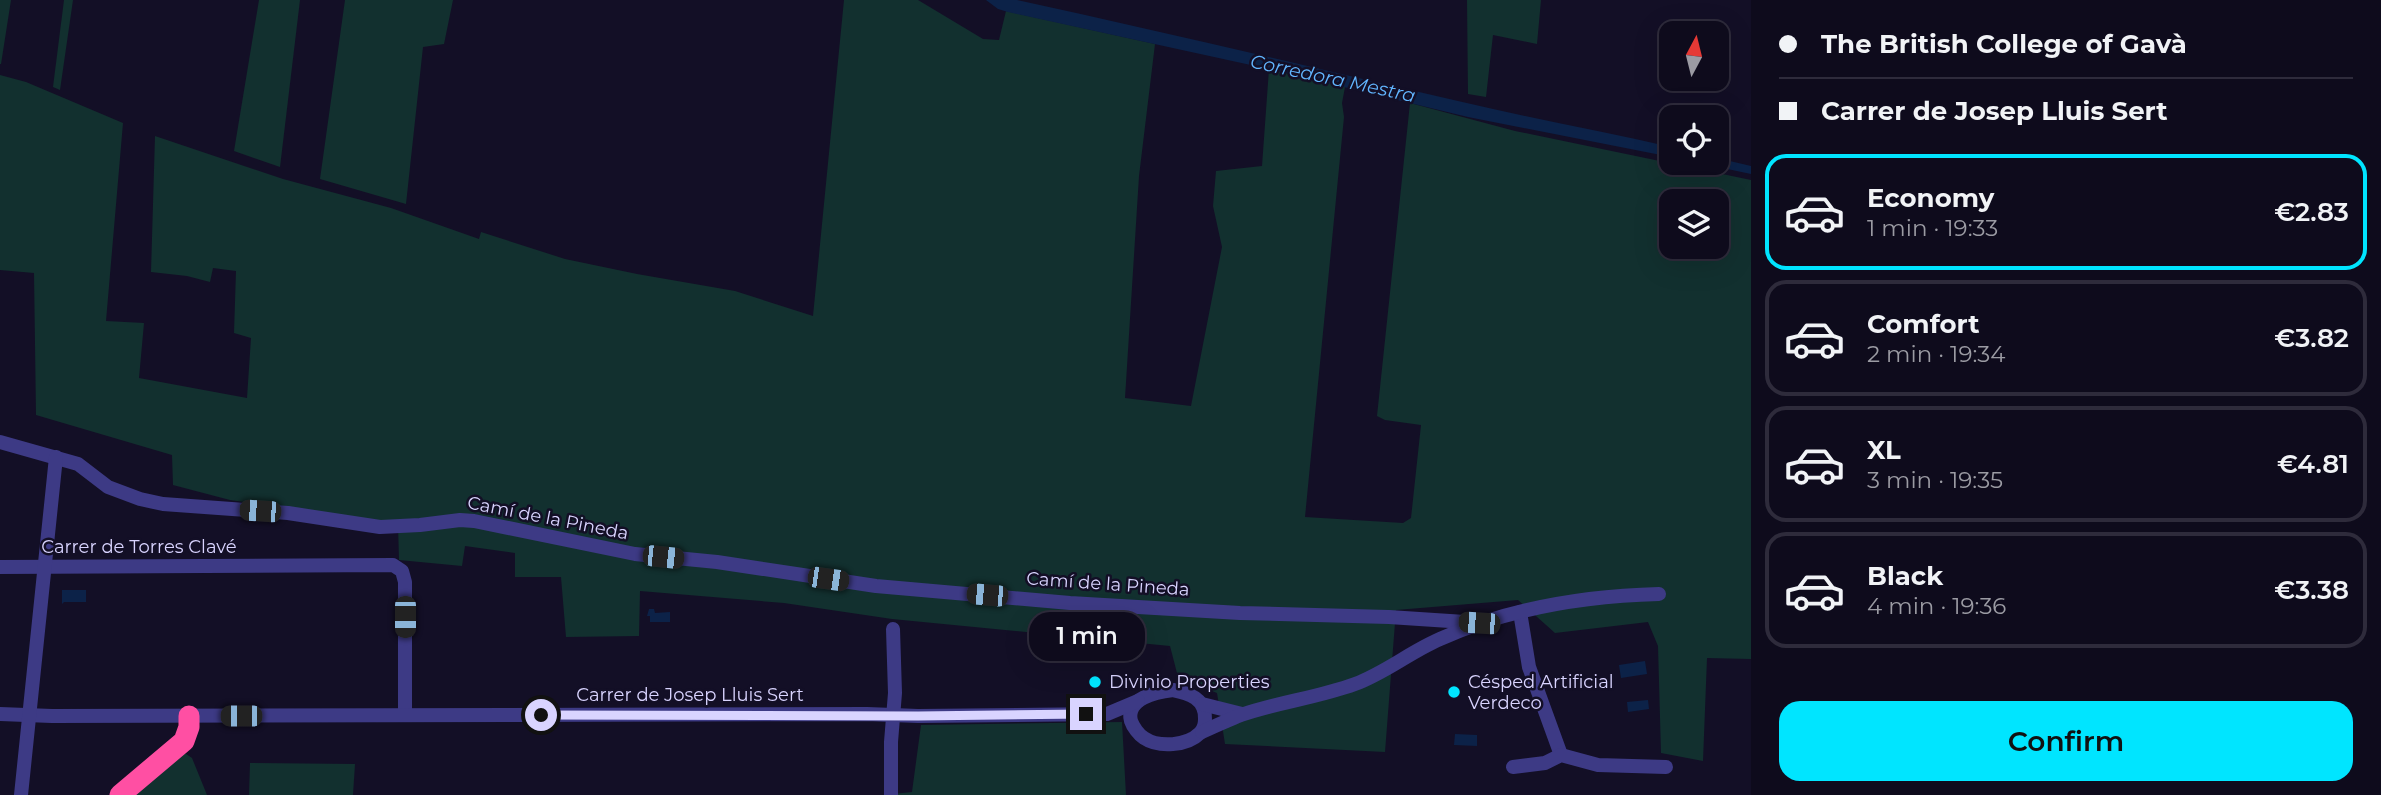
<!DOCTYPE html>
<html lang="en">
<head>
<meta charset="utf-8">
<style>
  :root { --surface:#0e0b1c; --page:#171425; --text:#f1f3f6; --muted:#9b9ba3; --line:#2e2b3b; --accent:#00e5ff }
  body { margin:0; font-family:Montserrat,sans-serif; background:var(--page); color:var(--text); height:100vh; display:flex; flex-direction:column; font-size:26px; white-space:nowrap }
  * { box-sizing:border-box; margin:0 }
  p { font-size:23px; color:var(--muted) }
  .icon { flex:none; width:38px; height:38px; fill:none; stroke:currentColor; stroke-width:2; stroke-linecap:round; stroke-linejoin:round }
  .map { position:relative; flex:1; overflow:hidden }
  .side { display:flex; flex-direction:column; background:var(--surface); width:630px }
  .side>* { flex:none }
  .hud { display:grid; align-content:center; height:154px; padding:0 28px; background:var(--surface) }
  .needle { width:46px; rotate:7deg }
  .tools { position:absolute; left:1659px; top:21px; display:grid; gap:14px }
  .tools a { display:grid; place-items:center; width:70px; height:70px; border-radius:14px; background:var(--surface); box-shadow:0 7px 28px #0002,0 0 0 2px var(--line); font-size:35px }
  .end { position:absolute; width:32px; height:32px; margin:-16px; border:9px solid #d9d4ff; background:#111; box-shadow:0 0 0 4px #111 }
  .from { border-radius:50% }
  .bubble { position:absolute; height:49px; border-radius:21px; background:var(--surface); box-shadow:0 7px 28px #0002,0 0 0 2px var(--line); font-size:23px; font-weight:600; line-height:49px; text-align:center }
  .car { position:absolute; width:21px; height:42px; margin:-21px -10px; border-radius:9px; box-shadow:0 0 5px 2px #0007; background:linear-gradient(#222 24%,#8ab4d8 0 40%,#222 0 76%,#8ab4d8 0 86%,#222 0) }
  .hud b { display:flex; align-items:center; gap:24px; height:66px; font-size:26px }
  .hud b+b { border-top:2px solid var(--line) }
  .hud i { width:18px; height:18px; background:var(--text) }
  ul { padding:0; list-style:none }
  li { display:flex; align-items:center; gap:21px; height:116px; margin:0 14px 10px; padding:0 14px; border:4px solid var(--line); border-radius:21px }
  li div { flex:1 }
  li b { display:block; font-size:26px }
  li em { font-style:normal; font-weight:600 }
  li.selected { border-color:var(--accent) }
  li>.icon { width:63px; height:63px; stroke-width:1.5 }
  .primary-button { display:flex; gap:14px; margin-top:auto; padding:14px 28px }
  .primary-button a { flex:1; height:80px; border-radius:21px; background:var(--accent); color:#111; font-size:28px; font-weight:600; line-height:80px; text-align:center }
  main { display:flex; flex:1; min-height:0 }
  .map>svg:first-child { display:block }
</style>
</head>
<body>
<main>
<div class="map">
<svg width="1751" height="795" viewBox="0 0 1751 795">
  <rect width="100%" height="100%" fill="#130f26"/>
  <g fill="#12302f" fill-rule="evenodd">
    <polygon points="0,0 11,0 1,64 0,64"/>
    <polygon points="64,0 73,0 60,90 53,87"/>
    <polygon points="259,0 300,0 280,167 234,151"/>
    <polygon points="345,0 453,0 444,44 423,47 406,204 320,179"/>
    <path d="M844,0H918L983,39L999,40L1006,11L1155,44L1139,176L1125,398L1191,406L1222,247L1213,206L1216,171L1262,166L1269,69L1345,87L1342,103L1344,117L1305,517L1403,523L1411,518L1421,425L1385,420L1377,416L1410,103L1515,131L1751,180V659L1707,658L1703,761L1661,753L1658,646L1648,622L1555,633L1518,600L1396,610L1385,752L1225,744L1217,693L1178,677L1170,646L892,619L784,603L640,591L639,636L566,637L561,577H515V553L465,546L462,566L399,560L398,524L230,500L173,485L172,455L36,415L34,273L0,270V75L26,82L123,123L106,321L144,323L139,378L247,398L251,338L234,333L236,271L213,268L210,282L187,276L151,272L155,136L283,179L391,208L479,239L481,232L565,259L637,274L735,291L813,316ZM1671,201H1717V247H1671Z"/>
    <polygon points="1467,0 1541,0 1537,44 1493,35 1486,97 1468,94"/>
    <polygon points="1122,722 1126,795 883,795 912,792 921,725"/>
    <polygon points="183,752 192,758 207,795 133,795"/>
    <polygon points="250,763 355,764 353,795 249,795"/>
  </g>
  <g fill="#0c2248">
    <path d="M986,0H1017C1164,32 1311,67 1458,101C1529,118 1600,131 1671,147V157L1468,117L1269,69L1008,12L998,9Z"/>
    <polygon points="1717,158 1751,166 1751,174 1699,163 1717,163"/>
    <polygon points="62,590 86,590 86,602 64,602 62,604"/>
    <polygon points="649,609 654,609 655,613 670,612 670,622 650,622 650,616 647,616"/>
    <polygon points="1645,661 1647,674 1621,678 1619,665"/>
    <polygon points="1648,700 1649,709 1628,712 1627,702"/>
    <polygon points="1455,734 1477,735 1477,746 1454,745"/>
  </g>
  <g fill="none" stroke-linecap="round" stroke-linejoin="round">
    <g stroke="#3d3a85" stroke-width="14">
      <polyline points="0,442 78,464 108,487 140,499 163,504 288,513 380,527 420,525 460,520 474,521 635,554 717,562 876,586 1070,603 1240,613 1389,617 1480,623"/>
      <polyline points="0,567 393,565 402,571 405,582 405,715"/>
      <polyline points="1520,612 1529,667 1561,755"/>
      <path d="M1173,690C1189,693 1206,699 1205,719C1205,724 1203,730 1200,733C1187,746 1159,748 1144,738C1139,735 1133,727 1131,721C1125,698 1157,692 1173,690Z"/>
      <polyline points="1202,704 1242,714"/>
      <polyline points="0,714 52,716 867,714 918,716 1107,714 1138,701"/>
      <path d="M1202,732C1215,726 1228,720 1241,715C1278,702 1317,698 1355,684C1385,673 1410,652 1440,639C1509,608 1584,596 1659,594"/>
      <polyline points="1513,767 1545,763 1561,755 1598,765 1666,767"/>
      <polyline points="21,795 56,457"/>
      <polyline points="891,795 891,742 895,693 893,629"/>
    </g>
    <polyline stroke="#ff4fa3" stroke-width="21" points="120,795 184,741 189,727 189,716"/>
  </g>
  <g fill="none" stroke-linecap="round" stroke-linejoin="round">
    <polyline stroke="#d9d4ff" stroke-width="9" points="541,715 918,716 1086,714"/>
  </g>
  <g fill="#00e5ff" stroke="#130f26" stroke-width="2.5">
    <circle cx="1095" cy="682" r="7"/>
    <circle cx="1454" cy="692" r="7"/>
  </g>
  <g text-anchor="middle" stroke-width="5" stroke-linejoin="round" paint-order="stroke">
    <g font-size="18" fill="#d9d4ff" stroke="#130f26">
      <text transform="translate(548 518) rotate(11)" y="6">Camí de la Pineda</text>
      <text x="139" y="553">Carrer de Torres Clavé</text>
      <text transform="translate(1108 584) rotate(4)" y="6">Camí de la Pineda</text>
      <text x="690" y="701">Carrer de Josep Lluis Sert</text>
    </g>
    <g font-size="18" fill="#d9d4ff" stroke="#130f26" text-anchor="start">
      <text x="1109" y="688">Divinio Properties</text>
      <text x="1468" y="688">Césped Artificial<tspan x="1468" dy="21">Verdeco</tspan></text>
    </g>
    <g font-size="19" font-style="italic" fill="#62b6ff" stroke="#130f26">
      <text transform="translate(1333 78) rotate(12)" y="7">Corredora Mestra</text>
    </g>
  </g>
</svg>
<div class="tools">
<a><svg class="needle" viewBox="-14 -14 28 28"><path d="M0-13l5 13h-10z" fill="#e53935"/><path d="M0 13l5-13h-10z" fill="#9b9ba3"/></svg></a>
<a><svg class="icon" aria-label="locate" viewBox="0 0 24 24"><circle cx="12" cy="12" r="6"/><path d="M12 2v4M12 18v4M2 12h4M18 12h4"/></svg></a>
<a><svg class="icon" aria-label="layers" viewBox="0 0 24 24"><path d="M12 4l9 5-9 5-9-5zM3 14l9 5 9-5"/></svg></a>
</div>
<i class="end from" style="left:541px;top:715px"></i>
<i class="end" style="left:1086px;top:714px"></i>
<div class="bubble" style="left:1029px;top:612px;width:116px">1 min</div>
<i class="car" style="left:260px;top:511px;rotate:274deg"></i>
<i class="car" style="left:663px;top:557px;rotate:96deg"></i>
<i class="car" style="left:828px;top:579px;rotate:98deg"></i>
<i class="car" style="left:987px;top:595px;rotate:275deg"></i>
<i class="car" style="left:405px;top:617px;rotate:180deg"></i>
<i class="car" style="left:1479px;top:623px;rotate:274deg"></i>
<i class="car" style="left:241px;top:716px;rotate:270deg"></i>
</div>
<section class="side">
<div class="hud">
<b><i class="from"></i>The British College of Gavà</b>
<b><i></i>Carrer de Josep Lluis Sert</b>
</div>
<ul>
<li class="selected"><svg class="icon" aria-label="car" viewBox="0 0 24 24"><path d="M5 17H2v-5l4-1 3-4h7l3 4 3 1v5h-3M9 17h6M6 11h13"/><circle cx="7" cy="17" r="2"/><circle cx="17" cy="17" r="2"/></svg><div><b>Economy</b><p>1 min · 19:33</p></div><em>€2.83</em></li>
<li><svg class="icon" aria-label="car" viewBox="0 0 24 24"><path d="M5 17H2v-5l4-1 3-4h7l3 4 3 1v5h-3M9 17h6M6 11h13"/><circle cx="7" cy="17" r="2"/><circle cx="17" cy="17" r="2"/></svg><div><b>Comfort</b><p>2 min · 19:34</p></div><em>€3.82</em></li>
<li><svg class="icon" aria-label="car" viewBox="0 0 24 24"><path d="M5 17H2v-5l4-1 3-4h7l3 4 3 1v5h-3M9 17h6M6 11h13"/><circle cx="7" cy="17" r="2"/><circle cx="17" cy="17" r="2"/></svg><div><b>XL</b><p>3 min · 19:35</p></div><em>€4.81</em></li>
<li><svg class="icon" aria-label="car" viewBox="0 0 24 24"><path d="M5 17H2v-5l4-1 3-4h7l3 4 3 1v5h-3M9 17h6M6 11h13"/><circle cx="7" cy="17" r="2"/><circle cx="17" cy="17" r="2"/></svg><div><b>Black</b><p>4 min · 19:36</p></div><em>€3.38</em></li>
</ul>
<div class="primary-button"><a>Confirm</a></div>
</section>
</main>
</body>
</html>
